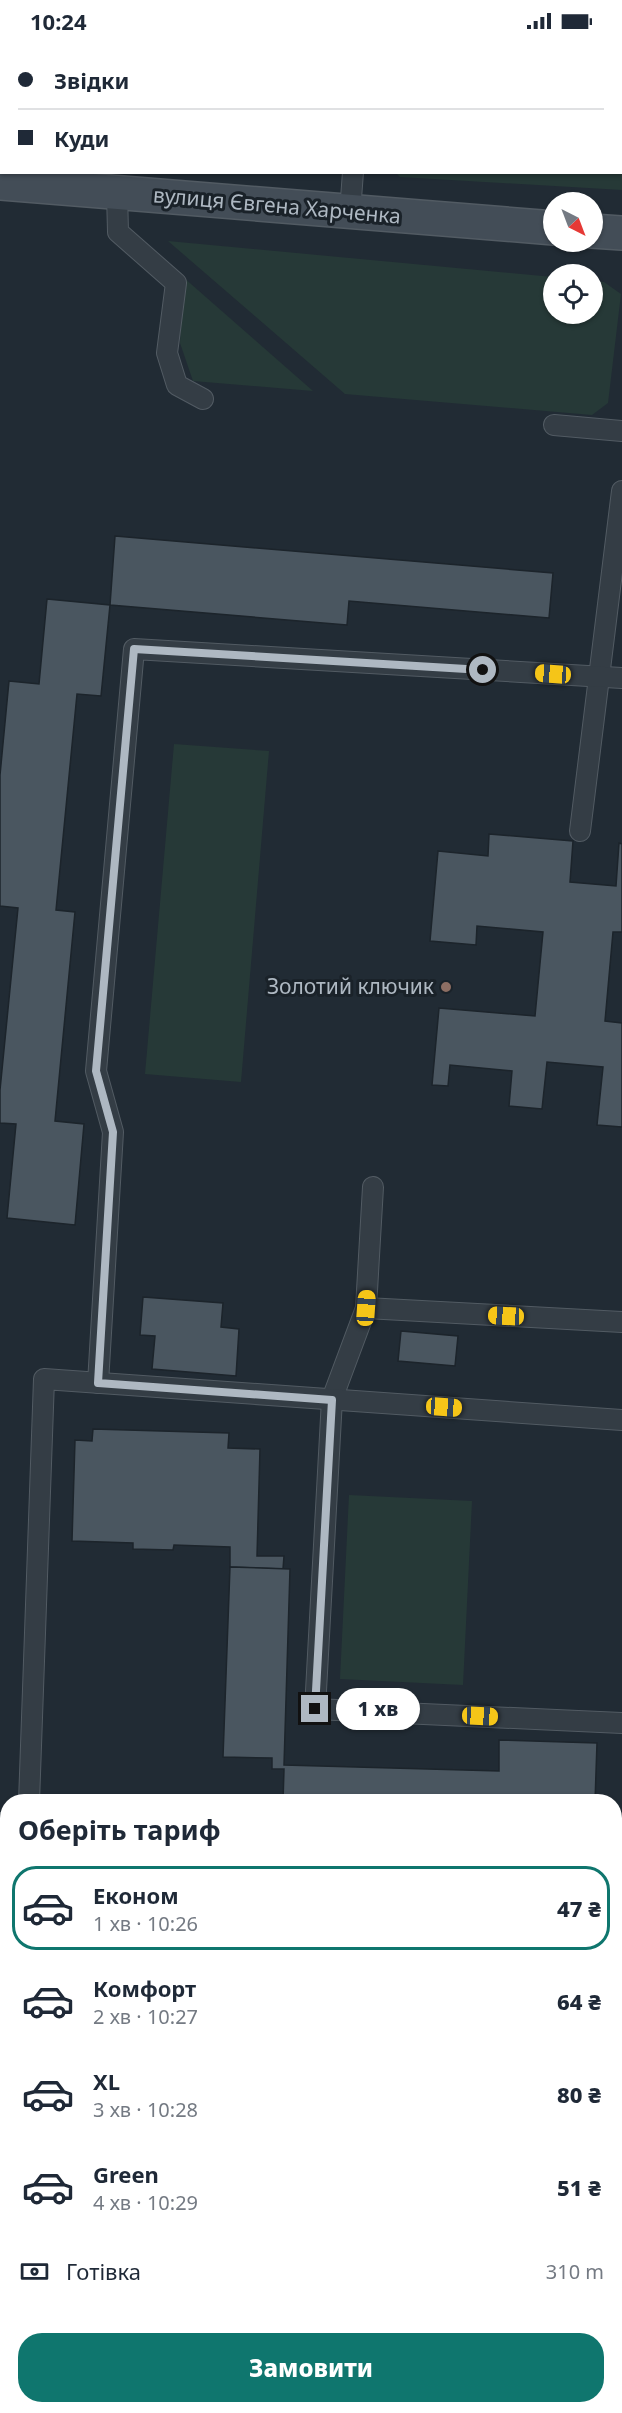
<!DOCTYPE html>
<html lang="uk">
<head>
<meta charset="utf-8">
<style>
  :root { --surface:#fff; --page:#f6f6f7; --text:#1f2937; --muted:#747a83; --line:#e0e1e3; --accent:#0f766e }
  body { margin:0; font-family:"Noto Sans",sans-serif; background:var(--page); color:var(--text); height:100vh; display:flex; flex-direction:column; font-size:22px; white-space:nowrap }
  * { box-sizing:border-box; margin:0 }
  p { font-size:20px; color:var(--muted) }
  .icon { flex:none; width:33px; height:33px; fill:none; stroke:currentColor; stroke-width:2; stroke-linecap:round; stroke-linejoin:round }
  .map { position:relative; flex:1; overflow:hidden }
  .details { position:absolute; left:0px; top:1752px; width:622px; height:620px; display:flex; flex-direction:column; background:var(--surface); border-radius:24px 24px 0 0; box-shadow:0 2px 4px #0004 }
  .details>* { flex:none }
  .banner { position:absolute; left:0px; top:0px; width:622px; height:132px; box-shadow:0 2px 4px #0004; display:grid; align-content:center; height:132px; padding:0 18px; background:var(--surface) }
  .needle { width:39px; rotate:138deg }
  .fabs { position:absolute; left:543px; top:150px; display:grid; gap:12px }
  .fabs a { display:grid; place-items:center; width:60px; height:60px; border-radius:50%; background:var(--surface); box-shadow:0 2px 4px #0004; font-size:30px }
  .end { position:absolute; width:27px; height:27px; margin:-14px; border:8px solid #aeb8c2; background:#111; box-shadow:0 0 0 3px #111 }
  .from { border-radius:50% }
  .bubble { position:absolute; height:42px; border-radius:21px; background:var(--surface); box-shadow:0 2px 4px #0004; font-size:20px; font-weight:800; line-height:42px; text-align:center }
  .car { position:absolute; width:18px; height:36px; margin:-18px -9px; border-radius:8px; box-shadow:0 0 4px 2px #0007; background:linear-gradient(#f5c518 24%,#345 0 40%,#f5c518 0 76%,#345 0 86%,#f5c518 0) }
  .banner b { display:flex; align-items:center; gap:21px; height:57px; font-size:22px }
  .banner b+b { border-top:2px solid var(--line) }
  .banner i { width:15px; height:15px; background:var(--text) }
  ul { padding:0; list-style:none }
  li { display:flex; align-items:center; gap:18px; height:84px; margin:0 12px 9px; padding:0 6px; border:3px solid transparent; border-radius:24px }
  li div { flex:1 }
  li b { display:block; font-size:22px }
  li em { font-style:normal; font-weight:800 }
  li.selected { border-color:var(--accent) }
  li>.icon { width:54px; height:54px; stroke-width:1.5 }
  h2 { padding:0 18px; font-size:27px; line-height:72px }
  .pay { display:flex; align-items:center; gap:15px; height:66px; padding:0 18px; font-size:22px }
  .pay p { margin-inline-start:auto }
  .primary-button { display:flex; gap:12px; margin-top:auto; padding:12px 18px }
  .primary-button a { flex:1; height:69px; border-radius:24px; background:var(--accent); color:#fff; font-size:24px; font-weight:800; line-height:69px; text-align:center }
  .status { display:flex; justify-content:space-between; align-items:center; height:42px; padding:0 30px; background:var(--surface); direction:ltr }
  .status svg { height:16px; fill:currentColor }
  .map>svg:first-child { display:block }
</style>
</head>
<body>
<div class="status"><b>10:24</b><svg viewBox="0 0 49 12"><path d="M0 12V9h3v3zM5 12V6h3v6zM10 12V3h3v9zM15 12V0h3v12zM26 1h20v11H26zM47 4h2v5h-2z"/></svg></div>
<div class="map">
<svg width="622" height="2371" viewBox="0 0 622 2371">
  <rect width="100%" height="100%" fill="#212b34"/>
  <g fill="#263937">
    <polygon points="395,0 622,0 622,148 400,135 396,131 621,130 621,2"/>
    <polygon points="168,199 553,235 554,272 592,272 593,239 604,240 621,252 608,361 592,373 345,352"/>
    <polygon points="183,235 313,349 193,339 180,301"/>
    <polygon points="174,702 269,709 241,1040 145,1032"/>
    <polygon points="349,1453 472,1459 463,1643 340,1637"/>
  </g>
  <g fill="#4a5660" stroke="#1c242b" stroke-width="1.5">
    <polygon points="115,494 553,531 549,576 349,559 347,583 110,563"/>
    <polygon points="47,557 110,563 101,654 77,652 56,868 75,870 55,1079 84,1082 75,1183 7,1176 16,1082 0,1081 0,1048 18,866 0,864 0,733 9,639 39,642"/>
    <polygon points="489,792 573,799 570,840 616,844 619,801 622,802 622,890 613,890 605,979 622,981 622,1085 597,1083 603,1025 547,1020 542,1067 509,1064 512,1029 450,1023 448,1044 432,1043 439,966 535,974 543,890 477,884 476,903 430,899 438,809 488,814"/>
    <polygon points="143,1255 223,1261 221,1285 239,1287 236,1334 152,1327 155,1294 140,1293"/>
    <polygon points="401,1289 458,1294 455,1324 398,1319"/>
    <polygon points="93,1387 229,1391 228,1406 260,1407 257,1514 284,1514 283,1527 230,1525 230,1505 174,1503 173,1508 133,1507 133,1501 72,1499 75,1398 92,1399"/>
    <polygon points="230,1525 290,1527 284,1723 499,1729 499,1698 597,1701 595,1760 283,1760 284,1727 272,1727 272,1716 223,1715"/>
    <polygon points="81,2364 171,2364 171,2371 80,2371"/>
    <rect x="417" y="2364" width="33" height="7"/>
  </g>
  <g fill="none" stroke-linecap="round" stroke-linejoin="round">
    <g stroke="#525b63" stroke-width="22">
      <g id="lane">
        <polyline points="77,2 77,0"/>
        <polyline points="364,2 364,0"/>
        <polyline points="117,151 118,190 176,241 167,311 177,343 203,357"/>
        <polyline points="350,170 353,130"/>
        <polyline points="554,383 622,389"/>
        <polyline points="580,789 622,449"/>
        <polyline points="373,1145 366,1266 332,1357 315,1667 622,1681"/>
        <polyline points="366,1266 622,1280"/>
        <polyline points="98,1341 113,1090 96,1029 134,607 622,636"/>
        <polyline points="29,1760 44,1337 622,1378"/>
      </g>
    </g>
    <g stroke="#525b63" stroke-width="36">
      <g id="street">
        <polyline points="38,2364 39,2371"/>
        <polyline points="541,2371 541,2364"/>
      </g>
    </g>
    <g stroke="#525b63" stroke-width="36">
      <g id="secondary">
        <polyline points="0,141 554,186"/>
        <polyline points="592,189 622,191"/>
        <polyline points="0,1788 8,1790"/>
        <polyline points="615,1874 622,1874"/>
      </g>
    </g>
    <use href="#lane" stroke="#343d45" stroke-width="20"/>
    <use href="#street" stroke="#343d45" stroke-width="33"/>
    <use href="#secondary" stroke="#434d57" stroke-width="33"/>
  </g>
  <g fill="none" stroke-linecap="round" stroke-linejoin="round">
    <polyline stroke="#aeb8c2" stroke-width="8" points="315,1667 332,1358 98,1341 113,1090 96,1029 134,607 483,628"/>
  </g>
  <circle fill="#8d6e63" stroke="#1a2229" stroke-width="2" cx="446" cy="945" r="6"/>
  <g text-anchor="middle" stroke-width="6" stroke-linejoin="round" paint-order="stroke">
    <g font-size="21" fill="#aeb8c2" stroke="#1a2229">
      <text transform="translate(277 164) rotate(5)" y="7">вулиця Євгена Харченка</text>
    </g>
    <g font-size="21" fill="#aeb8c2" stroke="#1a2229" text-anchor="end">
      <text x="434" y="952">Золотий ключик</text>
    </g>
  </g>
</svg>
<div class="fabs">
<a><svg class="needle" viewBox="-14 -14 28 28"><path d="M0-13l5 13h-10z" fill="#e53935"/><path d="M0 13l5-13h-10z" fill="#747a83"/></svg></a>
<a><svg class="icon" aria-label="locate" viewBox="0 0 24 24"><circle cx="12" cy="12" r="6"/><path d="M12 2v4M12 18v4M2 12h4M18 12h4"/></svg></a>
</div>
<i class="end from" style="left:483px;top:628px"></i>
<i class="end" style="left:315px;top:1667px"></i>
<div class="bubble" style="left:336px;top:1646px;width:84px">1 хв</div>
<i class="car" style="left:553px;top:632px;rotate:274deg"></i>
<i class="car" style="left:366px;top:1266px;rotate:4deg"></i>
<i class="car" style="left:506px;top:1274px;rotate:273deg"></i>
<i class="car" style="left:444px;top:1365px;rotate:94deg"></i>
<i class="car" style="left:480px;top:1674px;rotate:93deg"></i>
<div class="banner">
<b><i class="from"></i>Звідки</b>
<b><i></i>Куди</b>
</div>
<section class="details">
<h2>Оберіть тариф</h2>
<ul>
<li class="selected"><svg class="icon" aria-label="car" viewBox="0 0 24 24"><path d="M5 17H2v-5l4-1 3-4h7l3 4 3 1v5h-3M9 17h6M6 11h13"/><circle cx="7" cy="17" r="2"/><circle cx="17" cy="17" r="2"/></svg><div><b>Економ</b><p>1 хв · 10:26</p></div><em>47 ₴</em></li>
<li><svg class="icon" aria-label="car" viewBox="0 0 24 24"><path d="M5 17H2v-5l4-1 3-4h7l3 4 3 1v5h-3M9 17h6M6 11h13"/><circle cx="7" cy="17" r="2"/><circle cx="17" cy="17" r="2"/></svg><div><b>Комфорт</b><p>2 хв · 10:27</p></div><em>64 ₴</em></li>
<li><svg class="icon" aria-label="car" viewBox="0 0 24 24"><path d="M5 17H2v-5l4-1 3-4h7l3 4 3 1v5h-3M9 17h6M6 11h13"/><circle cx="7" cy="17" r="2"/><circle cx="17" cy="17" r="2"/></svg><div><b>XL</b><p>3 хв · 10:28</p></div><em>80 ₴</em></li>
<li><svg class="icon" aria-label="car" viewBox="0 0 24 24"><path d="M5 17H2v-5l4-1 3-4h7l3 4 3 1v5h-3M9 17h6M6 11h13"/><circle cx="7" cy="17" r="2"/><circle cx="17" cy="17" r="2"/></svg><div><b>Green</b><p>4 хв · 10:29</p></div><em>51 ₴</em></li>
</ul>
<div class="pay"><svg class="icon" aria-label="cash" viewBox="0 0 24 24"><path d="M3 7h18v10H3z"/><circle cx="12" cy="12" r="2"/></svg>Готівка<p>310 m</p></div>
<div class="primary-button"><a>Замовити</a></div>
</section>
</div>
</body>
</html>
